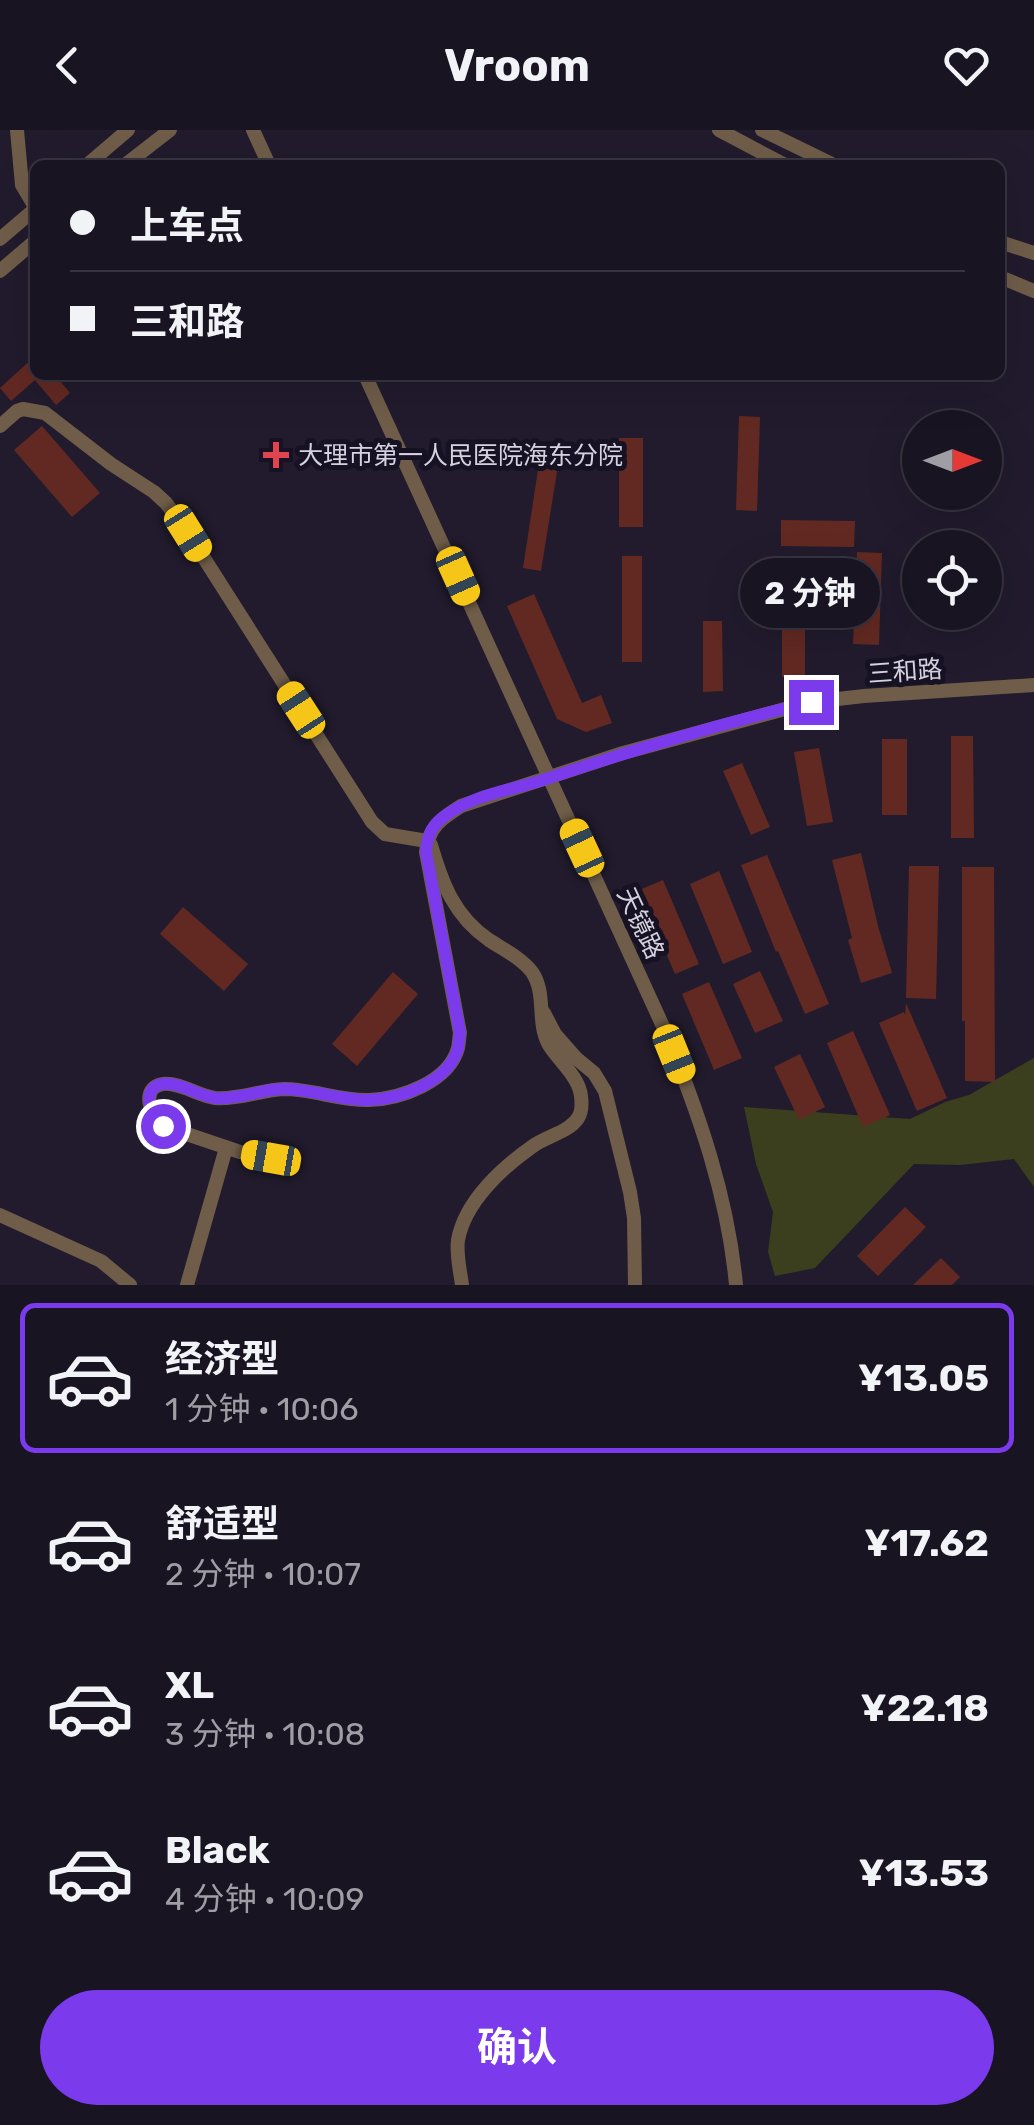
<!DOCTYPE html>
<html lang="zh">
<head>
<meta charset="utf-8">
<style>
  :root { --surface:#191422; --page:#221d2a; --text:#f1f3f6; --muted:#9f9ea5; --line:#373340; --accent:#7c3aed }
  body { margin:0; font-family:Rubik,"Noto Sans SC",sans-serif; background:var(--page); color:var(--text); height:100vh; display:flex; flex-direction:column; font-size:38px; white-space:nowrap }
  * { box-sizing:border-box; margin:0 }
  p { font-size:32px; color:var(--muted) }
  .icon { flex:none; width:55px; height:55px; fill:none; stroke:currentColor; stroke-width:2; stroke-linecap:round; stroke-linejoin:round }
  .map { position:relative; height:1155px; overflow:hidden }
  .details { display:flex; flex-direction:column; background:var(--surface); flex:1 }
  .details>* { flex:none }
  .top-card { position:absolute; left:30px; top:30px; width:975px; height:220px; border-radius:15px; box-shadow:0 10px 40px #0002,0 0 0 2px var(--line); display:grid; align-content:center; height:220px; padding:0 40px; background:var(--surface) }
  .needle { width:65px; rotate:90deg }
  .buttons { position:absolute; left:902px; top:280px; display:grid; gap:20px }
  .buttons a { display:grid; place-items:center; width:100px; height:100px; border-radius:50%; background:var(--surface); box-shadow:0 10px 40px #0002,0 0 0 2px var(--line); font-size:50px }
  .end { position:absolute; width:45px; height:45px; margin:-22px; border:12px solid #7c3aed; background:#fff; box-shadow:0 0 0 5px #fff }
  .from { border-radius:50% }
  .bubble { position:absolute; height:70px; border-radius:35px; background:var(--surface); box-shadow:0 10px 40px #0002,0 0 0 2px var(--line); font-size:32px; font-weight:700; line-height:70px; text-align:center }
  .car { position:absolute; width:30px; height:60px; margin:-30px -15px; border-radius:12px; box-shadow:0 0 8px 2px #0007; background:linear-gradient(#f5c518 24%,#345 0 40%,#f5c518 0 76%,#345 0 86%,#f5c518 0) }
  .top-card b { display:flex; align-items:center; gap:35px; height:95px; font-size:38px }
  .top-card b+b { border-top:2px solid var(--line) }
  .top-card i { width:25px; height:25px; background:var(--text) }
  ul { padding:18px 0 0; list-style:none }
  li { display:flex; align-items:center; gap:30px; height:150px; margin:0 20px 15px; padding:0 20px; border:5px solid transparent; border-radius:15px }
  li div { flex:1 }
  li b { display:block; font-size:38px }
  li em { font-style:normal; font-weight:700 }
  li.selected { border-color:var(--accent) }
  li>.icon { width:90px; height:90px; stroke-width:1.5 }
  .action { display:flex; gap:20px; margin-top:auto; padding:20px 40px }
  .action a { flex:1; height:115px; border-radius:60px; background:var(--accent); color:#fff; font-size:40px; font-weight:700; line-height:115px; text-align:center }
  header { display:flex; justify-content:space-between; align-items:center; height:130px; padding:0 40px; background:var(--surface); font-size:45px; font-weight:700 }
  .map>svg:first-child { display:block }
</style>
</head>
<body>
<header><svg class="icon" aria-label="back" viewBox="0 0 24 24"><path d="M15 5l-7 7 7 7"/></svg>Vroom<svg class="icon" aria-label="heart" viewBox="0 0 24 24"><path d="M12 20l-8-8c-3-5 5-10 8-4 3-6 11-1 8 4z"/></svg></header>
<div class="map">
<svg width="1034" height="1155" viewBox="0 0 1034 1155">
  <rect width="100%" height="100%" fill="#211b2d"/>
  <polygon fill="#3b3f1e" points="1034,928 1034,1057 1014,1029 960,1035 914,1034 815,1138 775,1146 768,1122 773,1082 756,1034 744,977 910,989 945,972 969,965"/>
  <g fill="#622922">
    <polygon points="35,226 35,245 55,245 70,263 56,275 35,250 11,271 0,258"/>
    <polygon points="739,286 760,287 757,381 736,380"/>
    <polygon points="42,296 100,363 72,387 14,320"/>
    <rect x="619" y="308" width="24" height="89"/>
    <polygon points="541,320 560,323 541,441 523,438"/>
    <polygon points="781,390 855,391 854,417 781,416"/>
    <polygon points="857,422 882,423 879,515 853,514"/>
    <rect x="622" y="426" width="20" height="106"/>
    <polygon points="534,464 582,573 601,565 612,593 586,602 557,589 507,476"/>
    <rect x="782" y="467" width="23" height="80"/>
    <polygon points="703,491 722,491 723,561 703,562"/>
    <polygon points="951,606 973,606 974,708 951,708"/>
    <rect x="882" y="609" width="25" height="76"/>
    <polygon points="819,618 833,692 807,696 794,622"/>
    <polygon points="742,633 770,697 751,705 723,641"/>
    <polygon points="861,723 878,796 892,843 861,853 848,810 852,808 832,730"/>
    <polygon points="767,725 829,874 805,884 778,821 776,822 741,735"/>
    <polygon points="909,736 939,736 936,869 906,868"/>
    <polygon points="962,737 994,737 995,952 965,951 965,891 962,891"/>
    <polygon points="719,741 752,822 723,834 690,754"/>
    <polygon points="663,750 699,834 675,844 639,760"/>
    <polygon points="183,777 248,834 224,861 160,804"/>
    <polygon points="760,841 783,891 755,903 733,854"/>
    <polygon points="393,842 418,864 357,936 332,914"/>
    <polygon points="709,852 742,928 714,940 682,864"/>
    <polygon points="906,873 947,968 917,981 879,893 904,882 905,885"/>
    <polygon points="853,901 890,985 863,997 827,913"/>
    <polygon points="800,924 825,977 799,990 774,937"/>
    <polygon points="905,1077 926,1097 878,1146 857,1126"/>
    <polygon points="941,1128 960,1147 952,1155 913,1155"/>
  </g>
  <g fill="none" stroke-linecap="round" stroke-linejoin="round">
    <g stroke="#6f5d49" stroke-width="14">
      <polyline points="17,0 22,55 35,77"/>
      <polyline points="253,0 269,35"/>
      <polyline points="719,0 785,35"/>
      <polyline points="762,0 834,35"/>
      <polyline points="87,35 128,0"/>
      <polyline points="125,35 170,0"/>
      <polyline points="0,109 35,79"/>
      <polyline points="1000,112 1034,123"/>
      <polyline points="0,141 35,111"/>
      <polyline points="1000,147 1034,161"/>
      <path d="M365,245L666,903C699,984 728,1067 736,1155"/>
      <path d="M0,296L17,281L23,279L45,283L111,334L154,362L166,373L188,403L372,692L385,704L427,711L431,715C442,753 454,786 489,810C503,819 521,828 532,842C547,864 536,892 549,915C559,931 579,947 581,966C582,974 582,982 578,988C569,1002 547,1006 533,1016C503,1037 465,1071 458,1110C456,1124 460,1140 462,1155"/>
      <polyline points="544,883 555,904 577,929 594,943 605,961 630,1062 634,1088 635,1155"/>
      <path d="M287,1029L240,1022L163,996C150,987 140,957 163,954C180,952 198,966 215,968C238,970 261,960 284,959C312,959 341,971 369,970C400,969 449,952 458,918C459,914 459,908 460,903L426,722C428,697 442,688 461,676L623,623L811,572L864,566L1034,555"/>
      <polyline points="0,1085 101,1131 130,1155"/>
      <polyline points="187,1155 226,1018"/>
    </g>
  </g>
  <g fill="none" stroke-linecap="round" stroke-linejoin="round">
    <path stroke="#7c3aed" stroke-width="12" d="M163,996C150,987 140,957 163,954C180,952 198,966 215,968C239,970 261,959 284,959C311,959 343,971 369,970C400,969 449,952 458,918C459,913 459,908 460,903L426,722C427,709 430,698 441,689C468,666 507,661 540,651C629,621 719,594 811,572"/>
  </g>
  <path fill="#e0444e" stroke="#171223" stroke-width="4" d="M271 310h10v10h10v10h-10v10h-10v-10h-10v-10h10z"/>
  <g text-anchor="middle" stroke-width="10" stroke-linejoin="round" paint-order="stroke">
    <g font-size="25" fill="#d5d2df" stroke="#171223" text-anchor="start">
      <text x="298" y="334">大理市第一人民医院海东分院</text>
    </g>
    <g font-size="25" fill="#d5d2df" stroke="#171223">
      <text transform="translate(905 541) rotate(-4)" y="9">三和路</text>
      <text transform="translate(641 793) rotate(65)" y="9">天镜路</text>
    </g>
  </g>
</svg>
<div class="buttons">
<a><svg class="needle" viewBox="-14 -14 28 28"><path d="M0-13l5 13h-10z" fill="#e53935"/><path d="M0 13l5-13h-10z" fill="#9f9ea5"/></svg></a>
<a><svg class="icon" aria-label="locate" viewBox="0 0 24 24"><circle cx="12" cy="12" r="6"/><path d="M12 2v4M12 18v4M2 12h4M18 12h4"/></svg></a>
</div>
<i class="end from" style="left:163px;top:996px"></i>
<i class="end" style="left:811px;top:572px"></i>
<div class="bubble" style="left:740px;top:428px;width:140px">2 分钟</div>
<i class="car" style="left:188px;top:403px;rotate:148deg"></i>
<i class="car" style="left:458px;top:446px;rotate:156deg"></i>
<i class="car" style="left:301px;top:580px;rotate:327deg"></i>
<i class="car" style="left:582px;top:718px;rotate:335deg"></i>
<i class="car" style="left:674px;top:924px;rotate:158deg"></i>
<i class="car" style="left:271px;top:1028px;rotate:280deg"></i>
<div class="top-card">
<b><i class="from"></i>上车点</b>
<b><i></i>三和路</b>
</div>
</div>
<section class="details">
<ul>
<li class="selected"><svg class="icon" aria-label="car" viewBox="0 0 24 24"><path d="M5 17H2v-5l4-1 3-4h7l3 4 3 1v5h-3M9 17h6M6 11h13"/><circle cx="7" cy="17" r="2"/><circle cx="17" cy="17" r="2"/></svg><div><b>经济型</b><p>1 分钟 · 10:06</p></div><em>¥13.05</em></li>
<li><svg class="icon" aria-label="car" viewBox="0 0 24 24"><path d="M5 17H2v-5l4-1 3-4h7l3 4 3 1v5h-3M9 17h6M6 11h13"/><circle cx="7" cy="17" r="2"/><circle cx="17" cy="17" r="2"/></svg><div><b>舒适型</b><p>2 分钟 · 10:07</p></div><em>¥17.62</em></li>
<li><svg class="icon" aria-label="car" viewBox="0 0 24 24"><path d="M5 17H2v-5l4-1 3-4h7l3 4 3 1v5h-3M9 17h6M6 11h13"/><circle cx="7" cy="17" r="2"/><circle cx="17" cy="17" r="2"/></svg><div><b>XL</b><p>3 分钟 · 10:08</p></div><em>¥22.18</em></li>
<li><svg class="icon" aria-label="car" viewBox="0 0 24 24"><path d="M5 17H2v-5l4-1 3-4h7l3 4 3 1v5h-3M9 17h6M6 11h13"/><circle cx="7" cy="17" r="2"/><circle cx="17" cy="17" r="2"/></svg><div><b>Black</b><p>4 分钟 · 10:09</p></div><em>¥13.53</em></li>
</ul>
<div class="action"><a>确认</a></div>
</section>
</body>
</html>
